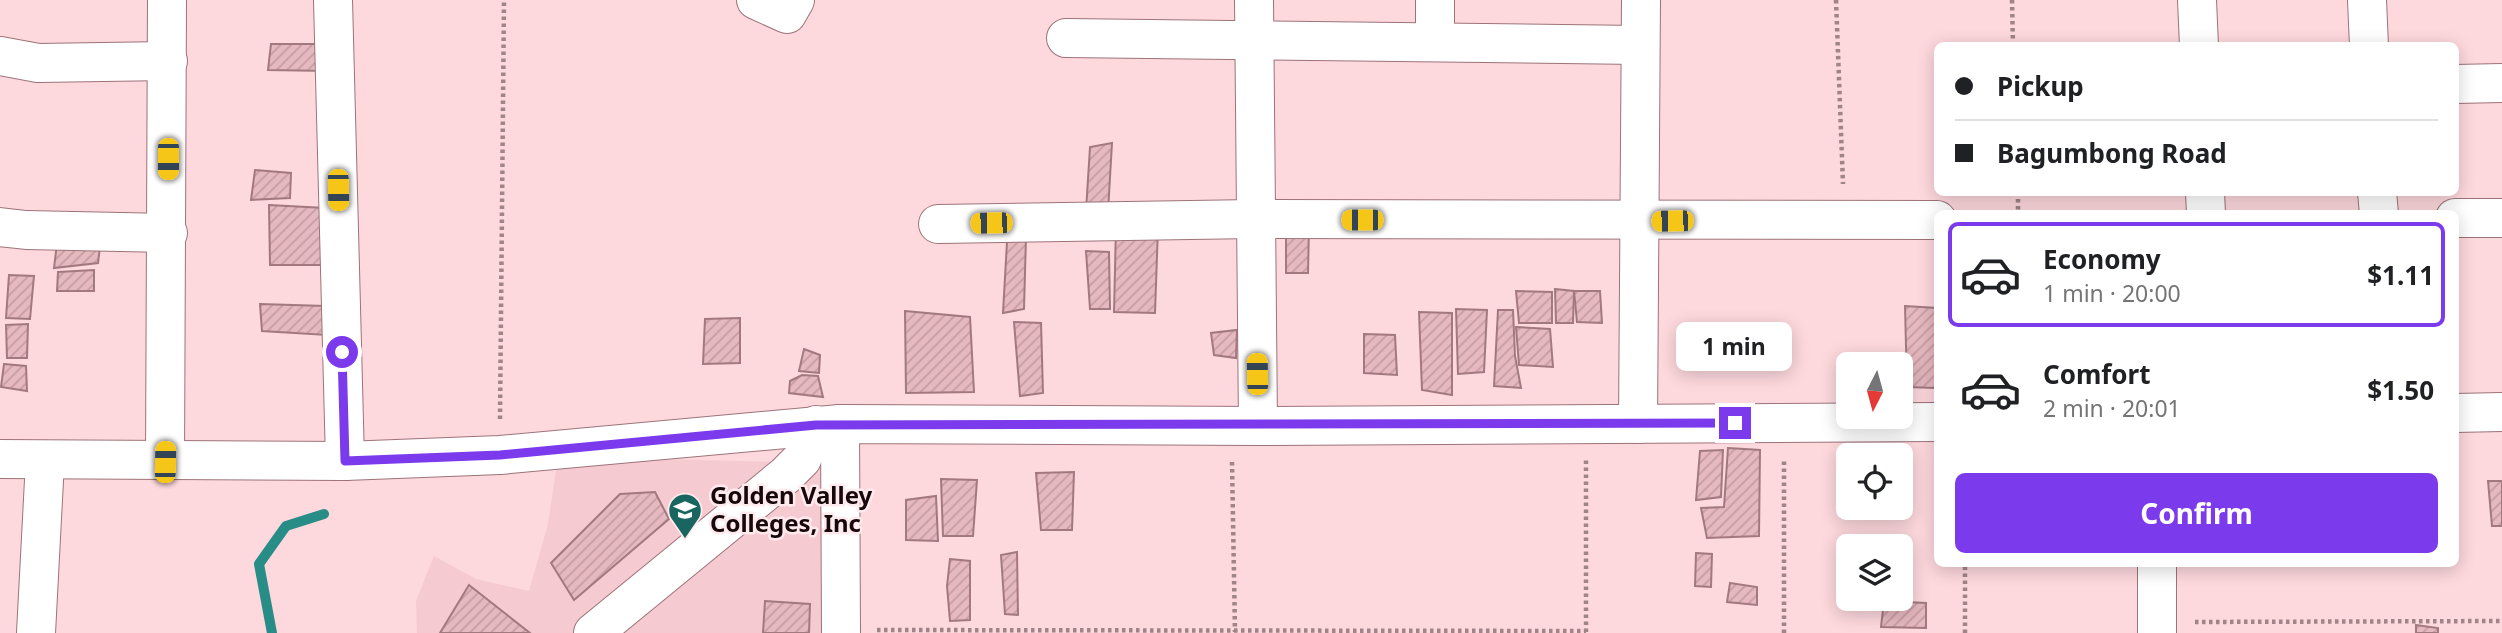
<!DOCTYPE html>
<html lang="en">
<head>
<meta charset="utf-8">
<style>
  :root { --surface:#fff; --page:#f2f2f2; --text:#202124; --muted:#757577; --line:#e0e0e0; --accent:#7c3aed }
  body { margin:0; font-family:"Noto Sans",sans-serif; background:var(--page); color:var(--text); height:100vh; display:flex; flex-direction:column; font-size:26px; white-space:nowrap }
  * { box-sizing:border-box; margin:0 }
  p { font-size:23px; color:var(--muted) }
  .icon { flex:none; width:38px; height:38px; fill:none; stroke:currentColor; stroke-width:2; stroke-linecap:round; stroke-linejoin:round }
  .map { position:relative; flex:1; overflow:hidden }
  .panel { position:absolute; left:1934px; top:210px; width:525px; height:357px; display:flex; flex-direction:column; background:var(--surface); border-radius:10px; box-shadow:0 4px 18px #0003 }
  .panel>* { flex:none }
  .banner { position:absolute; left:1934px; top:42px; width:525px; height:154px; border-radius:10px; box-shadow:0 4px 18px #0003; display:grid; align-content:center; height:154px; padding:0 21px; background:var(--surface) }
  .needle { width:46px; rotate:186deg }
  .fabs { position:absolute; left:1836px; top:352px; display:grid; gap:14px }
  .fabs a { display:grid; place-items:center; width:77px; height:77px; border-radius:10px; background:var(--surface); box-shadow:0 4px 18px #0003; font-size:35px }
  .end { position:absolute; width:32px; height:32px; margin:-16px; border:9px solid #7c3aed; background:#fff; box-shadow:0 0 0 4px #fff }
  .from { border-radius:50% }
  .bubble { position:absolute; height:49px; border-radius:10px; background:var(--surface); box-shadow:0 4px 18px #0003; font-size:23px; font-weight:700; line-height:49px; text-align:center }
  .car { position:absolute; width:21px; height:42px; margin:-21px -10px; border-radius:9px; box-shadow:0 0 5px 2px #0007; background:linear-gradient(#f5c518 24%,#345 0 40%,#f5c518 0 76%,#345 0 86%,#f5c518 0) }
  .banner b { display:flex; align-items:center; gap:24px; height:66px; font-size:26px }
  .banner b+b { border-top:2px solid var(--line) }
  .banner i { width:18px; height:18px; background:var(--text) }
  ul { padding:12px 0 0; list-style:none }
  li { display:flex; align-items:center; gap:21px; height:105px; margin:0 14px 10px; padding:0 7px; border:4px solid transparent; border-radius:10px }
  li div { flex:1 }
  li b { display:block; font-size:26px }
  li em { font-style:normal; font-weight:700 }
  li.active { border-color:var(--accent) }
  li>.icon { width:63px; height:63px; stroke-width:1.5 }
  .cta { display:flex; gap:14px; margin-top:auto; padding:14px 21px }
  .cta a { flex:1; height:80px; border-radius:10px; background:var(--accent); color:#fff; font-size:28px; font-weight:700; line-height:80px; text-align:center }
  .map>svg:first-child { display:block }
</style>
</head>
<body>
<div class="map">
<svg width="2502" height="633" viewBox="0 0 2502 633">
  <defs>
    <pattern id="building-hatch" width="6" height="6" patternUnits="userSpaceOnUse" patternTransform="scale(1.75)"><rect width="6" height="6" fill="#e6b8bf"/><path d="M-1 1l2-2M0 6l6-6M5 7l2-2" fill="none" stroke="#c59da3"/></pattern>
  </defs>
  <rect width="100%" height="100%" fill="#fdd8dd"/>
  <polygon fill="#f6cad1" points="558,457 828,463 827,633 417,633 416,601 434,556 476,579 529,591 548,524"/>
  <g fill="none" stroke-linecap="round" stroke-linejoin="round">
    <polyline stroke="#288d87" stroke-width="10" points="272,633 259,564 286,526 324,514"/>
  </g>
  <g fill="url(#building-hatch)" stroke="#a37980" stroke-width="2">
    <polygon points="271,44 330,44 328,71 268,70"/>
    <polygon points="1112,143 1108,212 1086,211 1090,147"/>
    <polygon points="255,170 291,173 290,198 251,200"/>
    <polygon points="269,205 325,208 324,265 270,265"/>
    <polygon points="1116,226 1158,227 1155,313 1114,312"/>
    <polygon points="1286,226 1309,226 1308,273 1286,273"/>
    <polygon points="58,235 101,239 98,263 54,268"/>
    <polygon points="1026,237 1024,309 1003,313 1007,242"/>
    <polygon points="1086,251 1109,252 1110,309 1090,309"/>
    <polygon points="94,270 94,291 57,291 58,272"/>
    <polygon points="9,275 34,276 30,319 6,318"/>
    <polygon points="1555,289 1574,291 1573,323 1556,323"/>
    <polygon points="1516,291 1552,292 1552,323 1519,323"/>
    <polygon points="1574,291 1600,291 1602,323 1577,322"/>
    <polygon points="260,304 325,306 327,335 262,331"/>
    <polygon points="1905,306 1937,308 1935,388 1907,387"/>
    <polygon points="1456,309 1487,310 1484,372 1458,374"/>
    <polygon points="1498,310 1513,310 1515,356 1521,388 1494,386"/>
    <polygon points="905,311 970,317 974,392 906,393"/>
    <polygon points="1419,312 1452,313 1452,395 1422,390"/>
    <polygon points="740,318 740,363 703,364 705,319"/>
    <polygon points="1014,322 1041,323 1043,393 1020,396"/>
    <polygon points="28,324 27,358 7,358 6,325"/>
    <polygon points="1516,327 1550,329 1553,367 1519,365"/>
    <polygon points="1237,330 1236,358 1214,355 1211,333"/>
    <polygon points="1364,334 1395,335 1397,375 1364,373"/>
    <polygon points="804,349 820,355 819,373 799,371"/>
    <polygon points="4,364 26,366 27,391 1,387"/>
    <polygon points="802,375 818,376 823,397 789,393 790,381"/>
    <polygon points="1728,448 1760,450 1759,536 1707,538 1701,508 1724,507"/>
    <polygon points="1723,450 1721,497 1696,500 1700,451"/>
    <polygon points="1074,472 1072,530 1041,530 1036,473"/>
    <polygon points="941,479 977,480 973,536 943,536"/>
    <polygon points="2488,481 2502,481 2502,526 2492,526"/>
    <polygon points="655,492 669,519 574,600 551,563 620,494"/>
    <polygon points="936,496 938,541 906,540 906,500"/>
    <polygon points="1017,552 1018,615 1005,614 1001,555"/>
    <polygon points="1696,553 1712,554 1711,587 1695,586"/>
    <polygon points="950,559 970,561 970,620 950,621 947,586"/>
    <polygon points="1730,583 1757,587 1757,605 1727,602"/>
    <polygon points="469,585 530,633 440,633"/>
    <polygon points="765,601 810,604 809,633 763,633"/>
    <polygon points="1884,601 1926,603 1926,628 1881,627"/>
    <polygon points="2416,625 2438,628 2438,633 2416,633"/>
  </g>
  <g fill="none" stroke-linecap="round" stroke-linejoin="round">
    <g stroke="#9d737a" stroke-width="40">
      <g id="minor">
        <polyline points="333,0 345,461"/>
        <polyline points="756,0 787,14 795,0"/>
        <polyline points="1254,0 1258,426"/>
        <polyline points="1435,0 1435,42"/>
        <polyline points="2197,0 2199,46"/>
        <polyline points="2367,0 2369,46"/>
        <polyline points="1066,38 1639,45"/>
        <polyline points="0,56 38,63 168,61"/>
        <polyline points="2455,84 2502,83"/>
        <polyline points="2205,192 2206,214"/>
        <polyline points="2377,192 2379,214"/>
        <polyline points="2455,218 2502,218"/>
        <polyline points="938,224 1254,219 1937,220"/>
        <polyline points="0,227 26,230 168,233"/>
        <polyline points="2455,413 2502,412"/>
        <polyline points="840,424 841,633"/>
        <polyline points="1638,424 1641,0"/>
        <polyline points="0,459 345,461 500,455 840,424 1258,426 1937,422"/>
        <polyline points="165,462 167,0"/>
        <polyline points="2157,564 2157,633"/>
        <polyline points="36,633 45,461"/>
        <polyline points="593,633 786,475 802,459 816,425"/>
      </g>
    </g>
    <g stroke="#a08488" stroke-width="4.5" stroke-dasharray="3.5 3.5" stroke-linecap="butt">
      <polyline points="1836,0 1843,184"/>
      <polyline points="2012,0 2013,46"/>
      <polyline points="2018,192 2018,214"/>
      <polyline points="500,419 504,0"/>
      <polyline points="1232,462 1235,632"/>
      <polyline points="2195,622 2502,621"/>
      <polyline points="877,630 1586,631"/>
      <polyline points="1586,632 1586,459"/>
      <polyline points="1784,633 1784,459"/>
      <polyline points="1965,633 1965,564"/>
    </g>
    <use href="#minor" stroke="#fff" stroke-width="38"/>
  </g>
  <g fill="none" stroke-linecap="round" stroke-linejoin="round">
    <polyline stroke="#7c3aed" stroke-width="9" points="342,352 345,461 500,455 816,425 1735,423"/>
  </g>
  <defs>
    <g id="school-pin" transform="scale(1.75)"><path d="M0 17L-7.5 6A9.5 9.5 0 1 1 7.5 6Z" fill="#196560" stroke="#feeaed"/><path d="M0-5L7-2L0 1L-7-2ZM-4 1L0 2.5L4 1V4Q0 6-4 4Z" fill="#fff"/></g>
  </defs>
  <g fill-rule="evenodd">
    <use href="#school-pin" x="685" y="510"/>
  </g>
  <g text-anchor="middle" stroke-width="5" stroke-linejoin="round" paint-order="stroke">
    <g font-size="24" font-weight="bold" fill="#17080b" stroke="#feeaed" text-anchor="start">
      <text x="710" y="504">Golden Valley<tspan x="710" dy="28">Colleges, Inc</tspan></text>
    </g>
  </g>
</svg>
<div class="fabs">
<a><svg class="needle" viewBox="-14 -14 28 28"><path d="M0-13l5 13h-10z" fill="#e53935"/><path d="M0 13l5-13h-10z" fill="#757577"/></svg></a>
<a><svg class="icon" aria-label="locate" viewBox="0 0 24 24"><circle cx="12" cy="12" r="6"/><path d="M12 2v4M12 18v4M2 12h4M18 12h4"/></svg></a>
<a><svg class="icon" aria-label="layers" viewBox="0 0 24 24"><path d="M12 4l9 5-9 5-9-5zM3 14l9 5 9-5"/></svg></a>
</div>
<i class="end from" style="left:342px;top:352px"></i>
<i class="end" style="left:1735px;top:423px"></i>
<div class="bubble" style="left:1676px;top:322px;width:116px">1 min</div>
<i class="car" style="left:168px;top:159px;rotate:180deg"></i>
<i class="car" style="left:338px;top:190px;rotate:179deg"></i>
<i class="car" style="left:1362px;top:220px;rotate:270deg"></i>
<i class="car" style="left:1672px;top:221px;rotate:269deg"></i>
<i class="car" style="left:991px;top:223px;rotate:269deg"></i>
<i class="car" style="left:1257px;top:374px;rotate:359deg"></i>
<i class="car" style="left:165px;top:462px;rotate:1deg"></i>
<div class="banner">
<b><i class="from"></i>Pickup</b>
<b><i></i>Bagumbong Road</b>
</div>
<section class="panel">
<ul>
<li class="active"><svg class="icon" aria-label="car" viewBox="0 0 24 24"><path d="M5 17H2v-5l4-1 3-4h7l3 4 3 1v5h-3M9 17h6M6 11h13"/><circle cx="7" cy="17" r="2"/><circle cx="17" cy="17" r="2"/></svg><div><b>Economy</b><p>1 min · 20:00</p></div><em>$1.11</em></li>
<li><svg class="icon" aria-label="car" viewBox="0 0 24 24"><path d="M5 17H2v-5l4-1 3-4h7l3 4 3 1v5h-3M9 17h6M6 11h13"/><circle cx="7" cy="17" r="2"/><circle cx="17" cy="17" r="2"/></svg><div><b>Comfort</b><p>2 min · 20:01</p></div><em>$1.50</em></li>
</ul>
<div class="cta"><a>Confirm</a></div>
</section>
</div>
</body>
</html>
